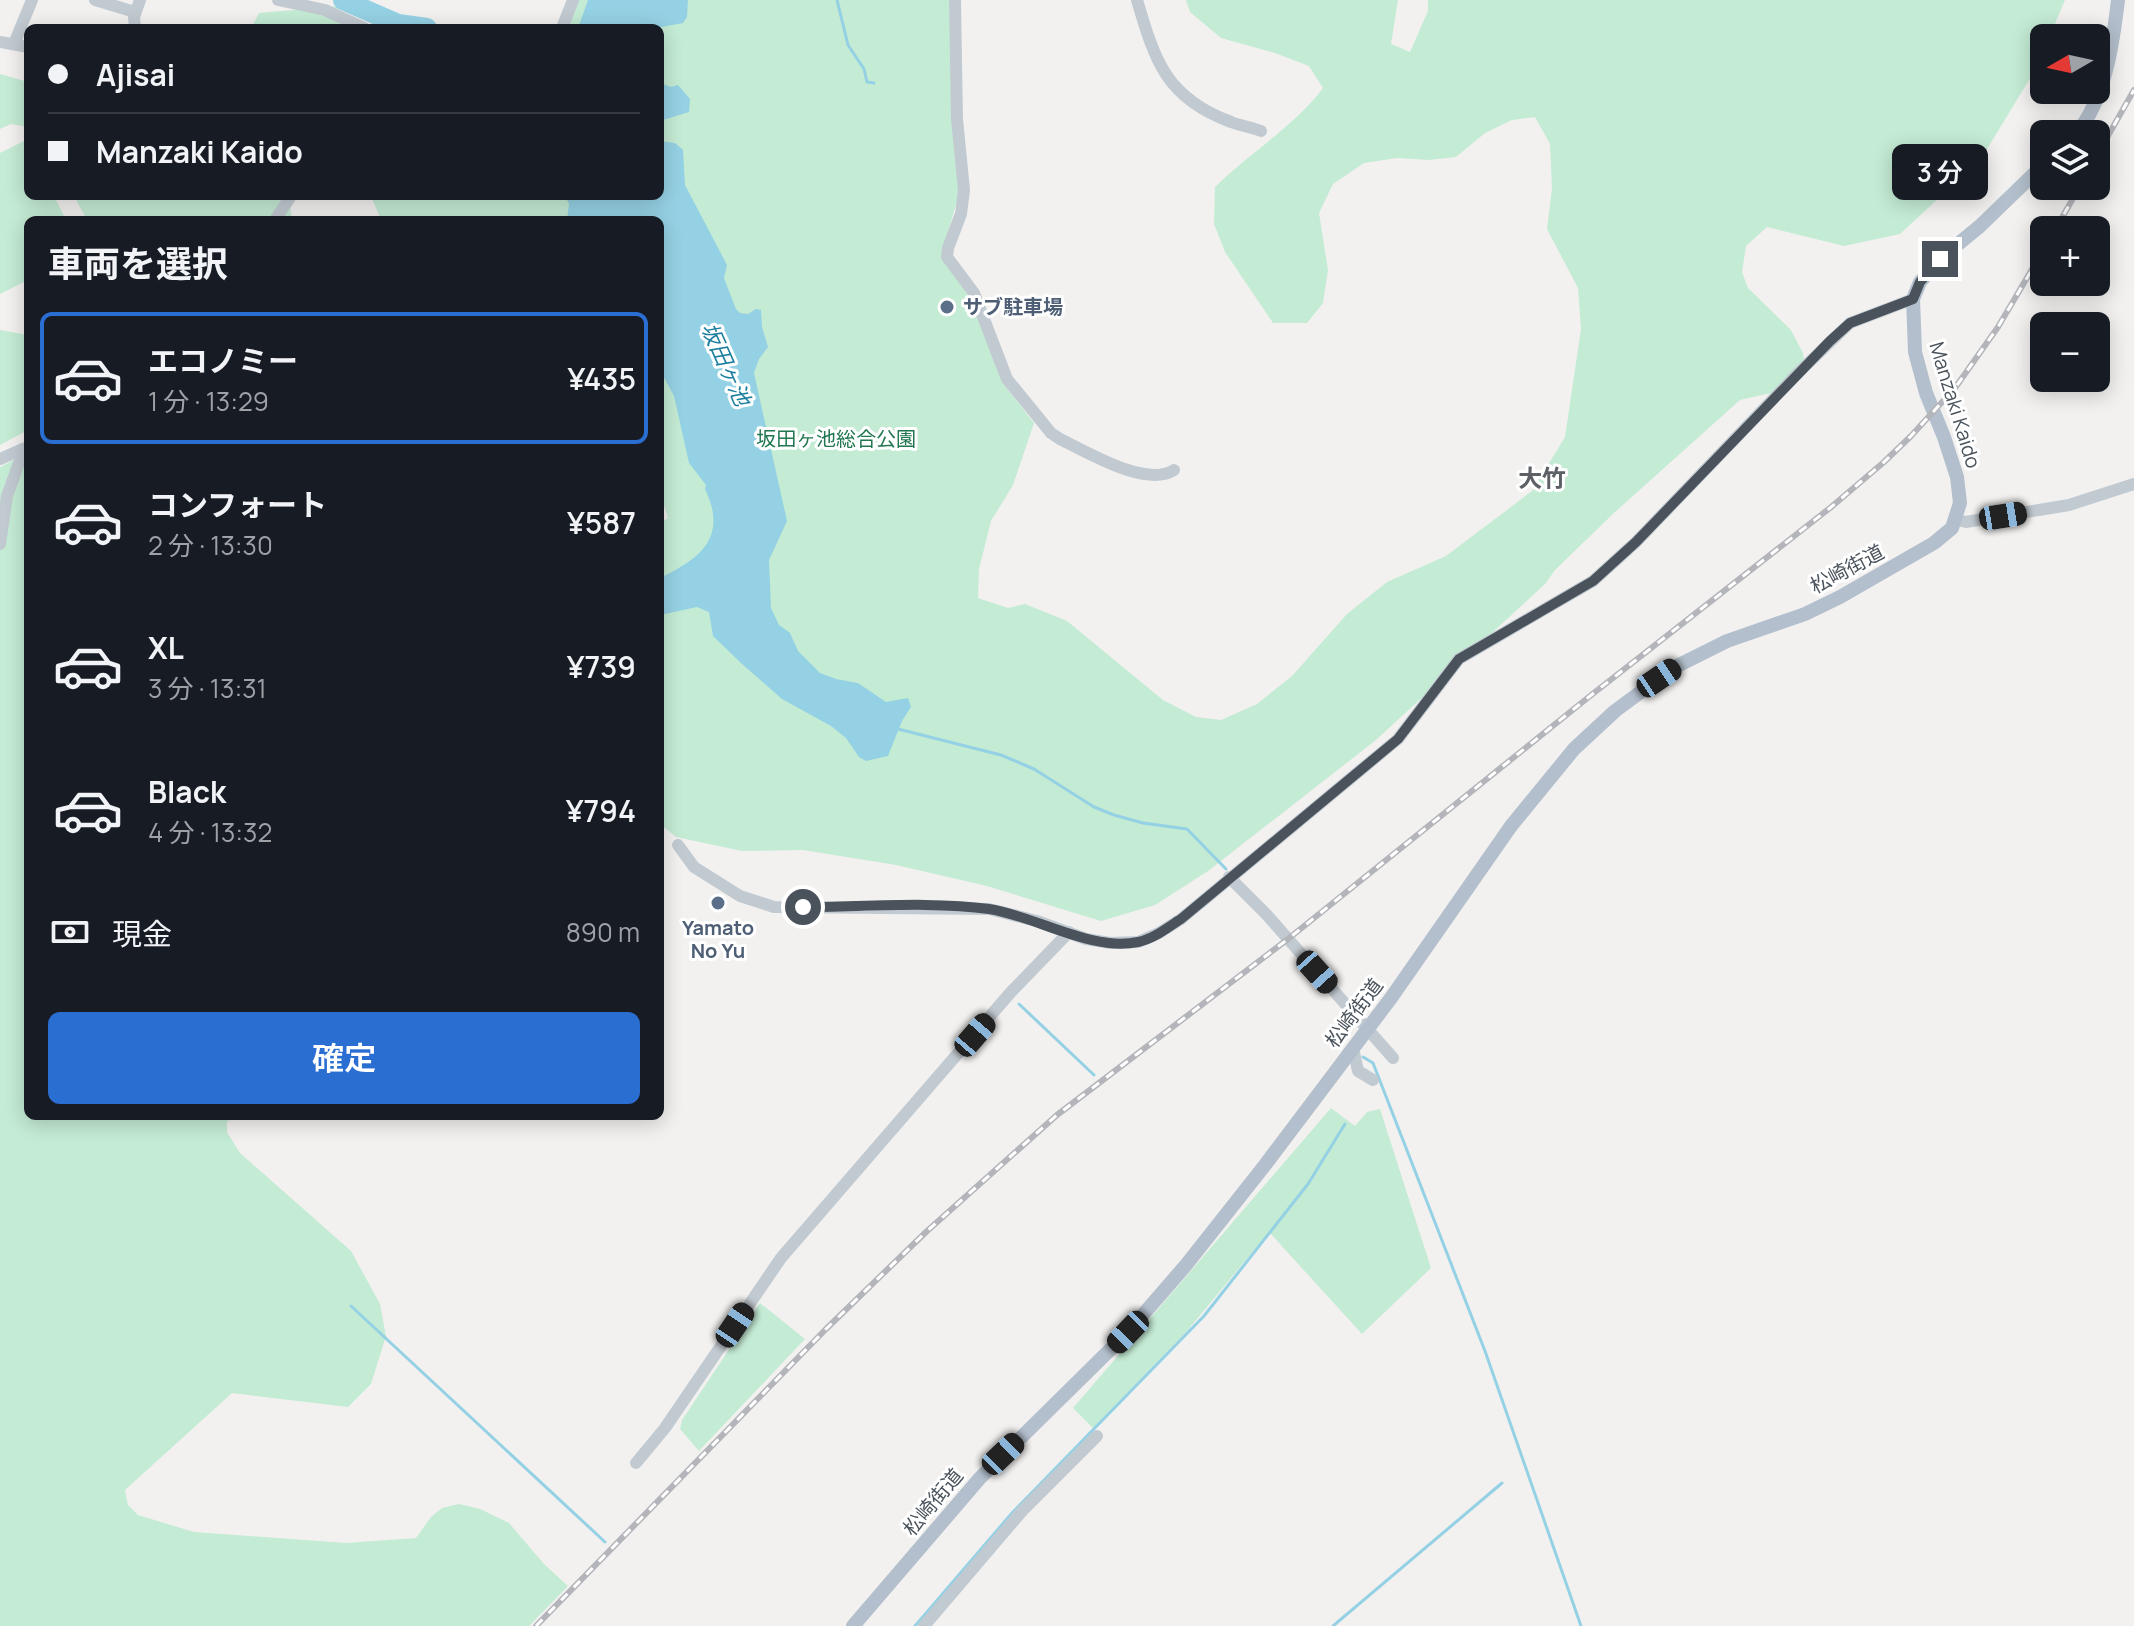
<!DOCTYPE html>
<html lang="ja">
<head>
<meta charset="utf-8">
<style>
  :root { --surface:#171b24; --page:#20242c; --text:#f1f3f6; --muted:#9ea1a6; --line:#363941; --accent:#2b6ed2 }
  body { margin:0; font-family:Manrope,"Noto Sans JP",sans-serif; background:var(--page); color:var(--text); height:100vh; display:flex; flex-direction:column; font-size:30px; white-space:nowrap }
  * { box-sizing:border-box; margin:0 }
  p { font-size:26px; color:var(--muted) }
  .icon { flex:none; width:44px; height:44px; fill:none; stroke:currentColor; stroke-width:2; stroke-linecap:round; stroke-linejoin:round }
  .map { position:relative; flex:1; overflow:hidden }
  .drawer { position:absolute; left:24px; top:216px; width:640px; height:904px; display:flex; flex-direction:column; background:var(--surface); border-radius:12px; box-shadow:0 4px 20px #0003 }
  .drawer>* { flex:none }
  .top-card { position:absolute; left:24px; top:24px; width:640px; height:176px; border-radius:12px; box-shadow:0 4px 20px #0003; display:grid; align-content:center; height:176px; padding:0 24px; background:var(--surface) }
  .needle { width:52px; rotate:261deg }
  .tools { position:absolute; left:2030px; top:24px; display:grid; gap:16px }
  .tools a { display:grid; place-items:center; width:80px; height:80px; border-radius:12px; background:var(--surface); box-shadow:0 4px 20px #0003; font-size:40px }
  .end { position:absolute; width:36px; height:36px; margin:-18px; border:10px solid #4a535c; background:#fff; box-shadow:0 0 0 4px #fff }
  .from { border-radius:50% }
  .bubble { position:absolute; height:56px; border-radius:12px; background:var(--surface); box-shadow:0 4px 20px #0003; font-size:26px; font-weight:600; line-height:56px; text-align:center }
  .car { position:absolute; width:24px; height:48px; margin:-24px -12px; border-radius:10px; box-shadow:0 0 6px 2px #0007; background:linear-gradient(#222 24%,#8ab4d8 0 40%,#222 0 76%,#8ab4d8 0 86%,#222 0) }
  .top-card b { display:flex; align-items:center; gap:28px; height:76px; font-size:30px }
  .top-card b+b { border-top:2px solid var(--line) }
  .top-card i { width:20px; height:20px; background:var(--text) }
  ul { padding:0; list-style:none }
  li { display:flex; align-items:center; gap:24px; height:132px; margin:0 16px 12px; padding:0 8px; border:4px solid transparent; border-radius:12px }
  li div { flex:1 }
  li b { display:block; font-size:30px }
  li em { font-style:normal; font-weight:600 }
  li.on { border-color:var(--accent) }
  li>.icon { width:72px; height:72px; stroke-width:1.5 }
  h2 { padding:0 24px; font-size:36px; line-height:96px }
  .pay { display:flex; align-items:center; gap:20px; height:88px; padding:0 24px; font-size:30px }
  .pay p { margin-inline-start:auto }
  .cta { display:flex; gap:16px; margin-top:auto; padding:16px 24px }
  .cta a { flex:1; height:92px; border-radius:12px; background:var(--accent); color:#fff; font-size:32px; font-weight:600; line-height:92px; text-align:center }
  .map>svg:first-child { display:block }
</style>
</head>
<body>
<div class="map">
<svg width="2134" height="1626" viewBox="0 0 2134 1626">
  <rect width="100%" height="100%" fill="#f2f1f0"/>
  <g fill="#c4ebd4">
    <path d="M577,0H949L960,188C955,213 945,236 942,260L970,296L1002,382L1034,423L1013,485L991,521L979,569L978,598L1008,608L1025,604L1067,621L1163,700L1196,717L1221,720L1257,704L1292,676L1347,614L1387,582L1446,556L1532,491L1565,437L1581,329L1578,288L1547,229L1552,188L1550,144L1535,117L1512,120L1485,133L1456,157L1429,160L1397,158L1364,163L1333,184L1319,213L1328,270L1323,303L1307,323H1273L1225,252L1214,224L1215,187C1249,153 1295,126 1323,88L1309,66L1275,53L1221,38L1190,12L1186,0H1398L1391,44L1410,52L1428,11V0H2065L2049,38H2044V50L2035,70L1981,159L1900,234L1844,246L1767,227L1746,246L1742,272L1748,288L1791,330L1803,353L1805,369L1785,390L1740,400L1615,512L1555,570L1545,584L1376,740L1208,871L1155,905L1101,921L987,886L896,865L803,850L742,851L676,837L660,824V523L668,518L660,492V220H381L371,196H660V28H566Z"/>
    <polygon points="338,6 340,28 251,28 259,13"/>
    <polygon points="0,74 28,82 28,127 11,124 0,129"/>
    <polygon points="26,140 28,145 28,196 54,196 66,220 28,220 28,280 0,294 0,153"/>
    <polygon points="74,196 289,196 292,220 87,220"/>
    <polygon points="0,330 28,335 28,430 0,445"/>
    <polygon points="28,453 28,1116 248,1116 227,1121 227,1132 240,1153 351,1251 380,1304 386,1336 371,1384 348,1407 232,1393 125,1490 128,1505 138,1515 194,1532 346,1543 416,1538 431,1517 442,1508 459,1504 480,1509 509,1523 544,1564 568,1586 529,1626 0,1626 0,467"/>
    <polygon points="1331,1108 1355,1126 1367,1112 1380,1109 1431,1268 1362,1334 1269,1232 1187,1331 1093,1428 1073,1408"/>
    <polygon points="760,1303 805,1339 699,1451 680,1429 682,1420"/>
  </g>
  <g fill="#95d1e4">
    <polygon points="588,0 688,0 687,17 683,23 656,28 578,28"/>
    <polygon points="660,83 671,87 678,85 690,99 689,112 660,121"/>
    <path d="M660,141L675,143L683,150L685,185L727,265L724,278L736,309L740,313L748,314L756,309L761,310L762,327L768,347L759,359L754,373L787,521L769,560L771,608L779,625L790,633L798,651L820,673L836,679L858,683L886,702L908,698L911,707L902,721L888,756L866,761L859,757L846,738L831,726L782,699L741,663L713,636L709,612L697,607L660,615V578C701,558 728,537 705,489L706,485L689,463L674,396L660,370V220H567L569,204L565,196H660Z"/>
  </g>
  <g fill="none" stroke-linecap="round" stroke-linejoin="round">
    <g stroke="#95d1e4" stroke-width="3">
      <polyline points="837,0 848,45 864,69 867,82 874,83"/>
      <polyline points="898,729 1001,755 1034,769 1094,807 1114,815 1143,823 1187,829 1226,869"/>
      <polyline points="1019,1004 1094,1075"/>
      <polyline points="1363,1057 1373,1063 1485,1351 1581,1626"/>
      <polyline points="351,1306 605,1542"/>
      <polyline points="915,1626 1012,1513 1204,1316 1308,1184 1345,1124"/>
      <polyline points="1333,1626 1502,1483"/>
    </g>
    <polyline stroke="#95d1e4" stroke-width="20" points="343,0 398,24 427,28"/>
    <g stroke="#c2cad1" stroke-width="12">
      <polyline points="95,0 135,12"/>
      <polyline points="278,0 325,10 364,28"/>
      <path d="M955,0L957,119L964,190L961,214L948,248L947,257L974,293L1007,379L1051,433L1060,439C1087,452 1146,488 1174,470"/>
      <path d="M1137,0C1155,61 1166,98 1231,122C1241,126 1251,127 1261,131"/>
      <polyline points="135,28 134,17 140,0"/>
      <polyline points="562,28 573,0"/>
      <polyline points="0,42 28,47"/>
      <polyline points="14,44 32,0"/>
      <polyline points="275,220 291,196"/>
      <polyline points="0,459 25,448"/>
      <polyline points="1957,520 1966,522 2069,505 2134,484"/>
      <polyline points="0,544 7,496 24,449"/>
      <polyline points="678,845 694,867 740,896 774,907 989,909 1037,921 1086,939 1110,943 1138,942 1159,933 1181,919 1398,739 1459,659 1593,581 1636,542 1799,372 1850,323 1913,299"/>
      <polyline points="1229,877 1266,914 1393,1058"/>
      <polyline points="1353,1048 1358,1071 1373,1080"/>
      <polyline points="636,1463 665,1428 781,1258 1011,992 1069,932"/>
      <polyline points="924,1626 1023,1510 1097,1436"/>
    </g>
    <g stroke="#b3bfcc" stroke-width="14">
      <path d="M2076,134C2105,100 2113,43 2118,0"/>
      <polyline points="853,1626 980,1478 1128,1332 1186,1265 1265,1165 1391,998 1511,826 1574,749 1615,711 1673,668 1727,641 1805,614 1840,597 1934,543 1952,528 1960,503 1957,477 1944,437 1926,393 1915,352 1913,299 1920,282 1940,259 1980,226 2044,164"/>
    </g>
    <g stroke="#b3b5ba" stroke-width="6">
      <g id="rail">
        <polyline points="2096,157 2134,90"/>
        <polyline points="2055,230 2080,186"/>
        <polyline points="536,1626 826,1329 926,1232 1057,1115 1288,939 1590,696 1830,508 1884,462 1911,436 1955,388 1998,327 2044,249"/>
      </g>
    </g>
    <use href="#rail" stroke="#fff" stroke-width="3" stroke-dasharray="9" stroke-linecap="butt"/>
  </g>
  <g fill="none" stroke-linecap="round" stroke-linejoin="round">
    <path stroke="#4a535c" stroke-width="10" d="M803,907C861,907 933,901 989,909C1036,916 1091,952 1138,942C1154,939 1168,927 1181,919L1398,739L1459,659L1593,581L1636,542L1830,341L1850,323L1913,299L1920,282L1940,259"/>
  </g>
  <g fill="#5c6f8a" stroke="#fff" stroke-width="3">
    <circle cx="947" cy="307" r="8"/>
    <circle cx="718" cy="903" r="8"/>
  </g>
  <g text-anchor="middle" stroke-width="6" stroke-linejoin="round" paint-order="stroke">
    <g font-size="20" font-weight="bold" fill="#4e5e75" stroke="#fff" text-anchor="start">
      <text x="963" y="314">サブ駐車場</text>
      <text x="718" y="935" text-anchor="middle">Yamato<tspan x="718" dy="23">No Yu</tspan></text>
    </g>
    <g font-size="20" fill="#4a535c" stroke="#fff">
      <text transform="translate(1955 405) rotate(73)" y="7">Manzaki Kaido</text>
      <text transform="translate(1847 569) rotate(-28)" y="7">松崎街道</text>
      <text transform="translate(1354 1013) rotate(-53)" y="7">松崎街道</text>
      <text transform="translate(933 1502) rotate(-50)" y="7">松崎街道</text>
    </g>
    <g font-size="20" fill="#21774f" stroke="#fff">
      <text x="836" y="446">坂田ヶ池総合公園</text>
    </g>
    <g font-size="22" font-style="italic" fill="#1b7e9e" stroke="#fff">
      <text transform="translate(726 364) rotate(66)" y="8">坂田ヶ池</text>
    </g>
    <g font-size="24" font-weight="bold" fill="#5d6065" stroke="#fff">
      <text x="1542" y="487">大竹</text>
    </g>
  </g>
</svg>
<div class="tools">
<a><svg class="needle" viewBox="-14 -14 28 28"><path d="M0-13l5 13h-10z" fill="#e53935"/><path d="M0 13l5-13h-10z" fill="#9ea1a6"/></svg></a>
<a><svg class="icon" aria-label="layers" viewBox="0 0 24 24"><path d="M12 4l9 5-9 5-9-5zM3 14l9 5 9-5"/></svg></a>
<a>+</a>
<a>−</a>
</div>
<i class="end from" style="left:803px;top:907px"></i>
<i class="end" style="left:1940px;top:259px"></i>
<div class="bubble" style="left:1892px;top:144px;width:96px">3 分</div>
<i class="car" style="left:2003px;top:516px;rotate:81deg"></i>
<i class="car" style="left:1659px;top:678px;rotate:56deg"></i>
<i class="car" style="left:1317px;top:972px;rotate:138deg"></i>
<i class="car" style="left:975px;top:1035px;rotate:41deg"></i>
<i class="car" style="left:735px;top:1325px;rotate:34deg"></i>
<i class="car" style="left:1128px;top:1332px;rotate:224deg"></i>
<i class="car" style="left:1003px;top:1454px;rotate:46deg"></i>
<div class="top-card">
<b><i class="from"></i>Ajisai</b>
<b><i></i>Manzaki Kaido</b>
</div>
<section class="drawer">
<h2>車両を選択</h2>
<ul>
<li class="on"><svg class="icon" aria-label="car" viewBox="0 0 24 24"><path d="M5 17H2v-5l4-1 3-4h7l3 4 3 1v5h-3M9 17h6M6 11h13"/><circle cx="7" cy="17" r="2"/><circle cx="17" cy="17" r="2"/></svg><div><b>エコノミー</b><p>1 分 · 13:29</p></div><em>¥435</em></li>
<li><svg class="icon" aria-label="car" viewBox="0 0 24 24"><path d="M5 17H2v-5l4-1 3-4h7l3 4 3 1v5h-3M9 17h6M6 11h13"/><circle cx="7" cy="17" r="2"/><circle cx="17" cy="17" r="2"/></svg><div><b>コンフォート</b><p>2 分 · 13:30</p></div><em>¥587</em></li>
<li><svg class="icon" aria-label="car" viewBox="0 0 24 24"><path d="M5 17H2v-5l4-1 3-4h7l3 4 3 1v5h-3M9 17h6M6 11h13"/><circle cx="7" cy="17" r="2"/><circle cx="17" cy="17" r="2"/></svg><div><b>XL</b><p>3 分 · 13:31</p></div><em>¥739</em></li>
<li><svg class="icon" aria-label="car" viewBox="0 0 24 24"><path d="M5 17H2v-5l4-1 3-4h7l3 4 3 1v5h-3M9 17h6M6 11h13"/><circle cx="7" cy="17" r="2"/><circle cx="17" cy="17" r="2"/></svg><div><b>Black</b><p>4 分 · 13:32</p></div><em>¥794</em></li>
</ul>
<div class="pay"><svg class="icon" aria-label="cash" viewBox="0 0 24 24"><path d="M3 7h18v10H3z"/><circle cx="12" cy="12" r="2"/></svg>現金<p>890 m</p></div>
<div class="cta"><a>確定</a></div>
</section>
</div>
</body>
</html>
